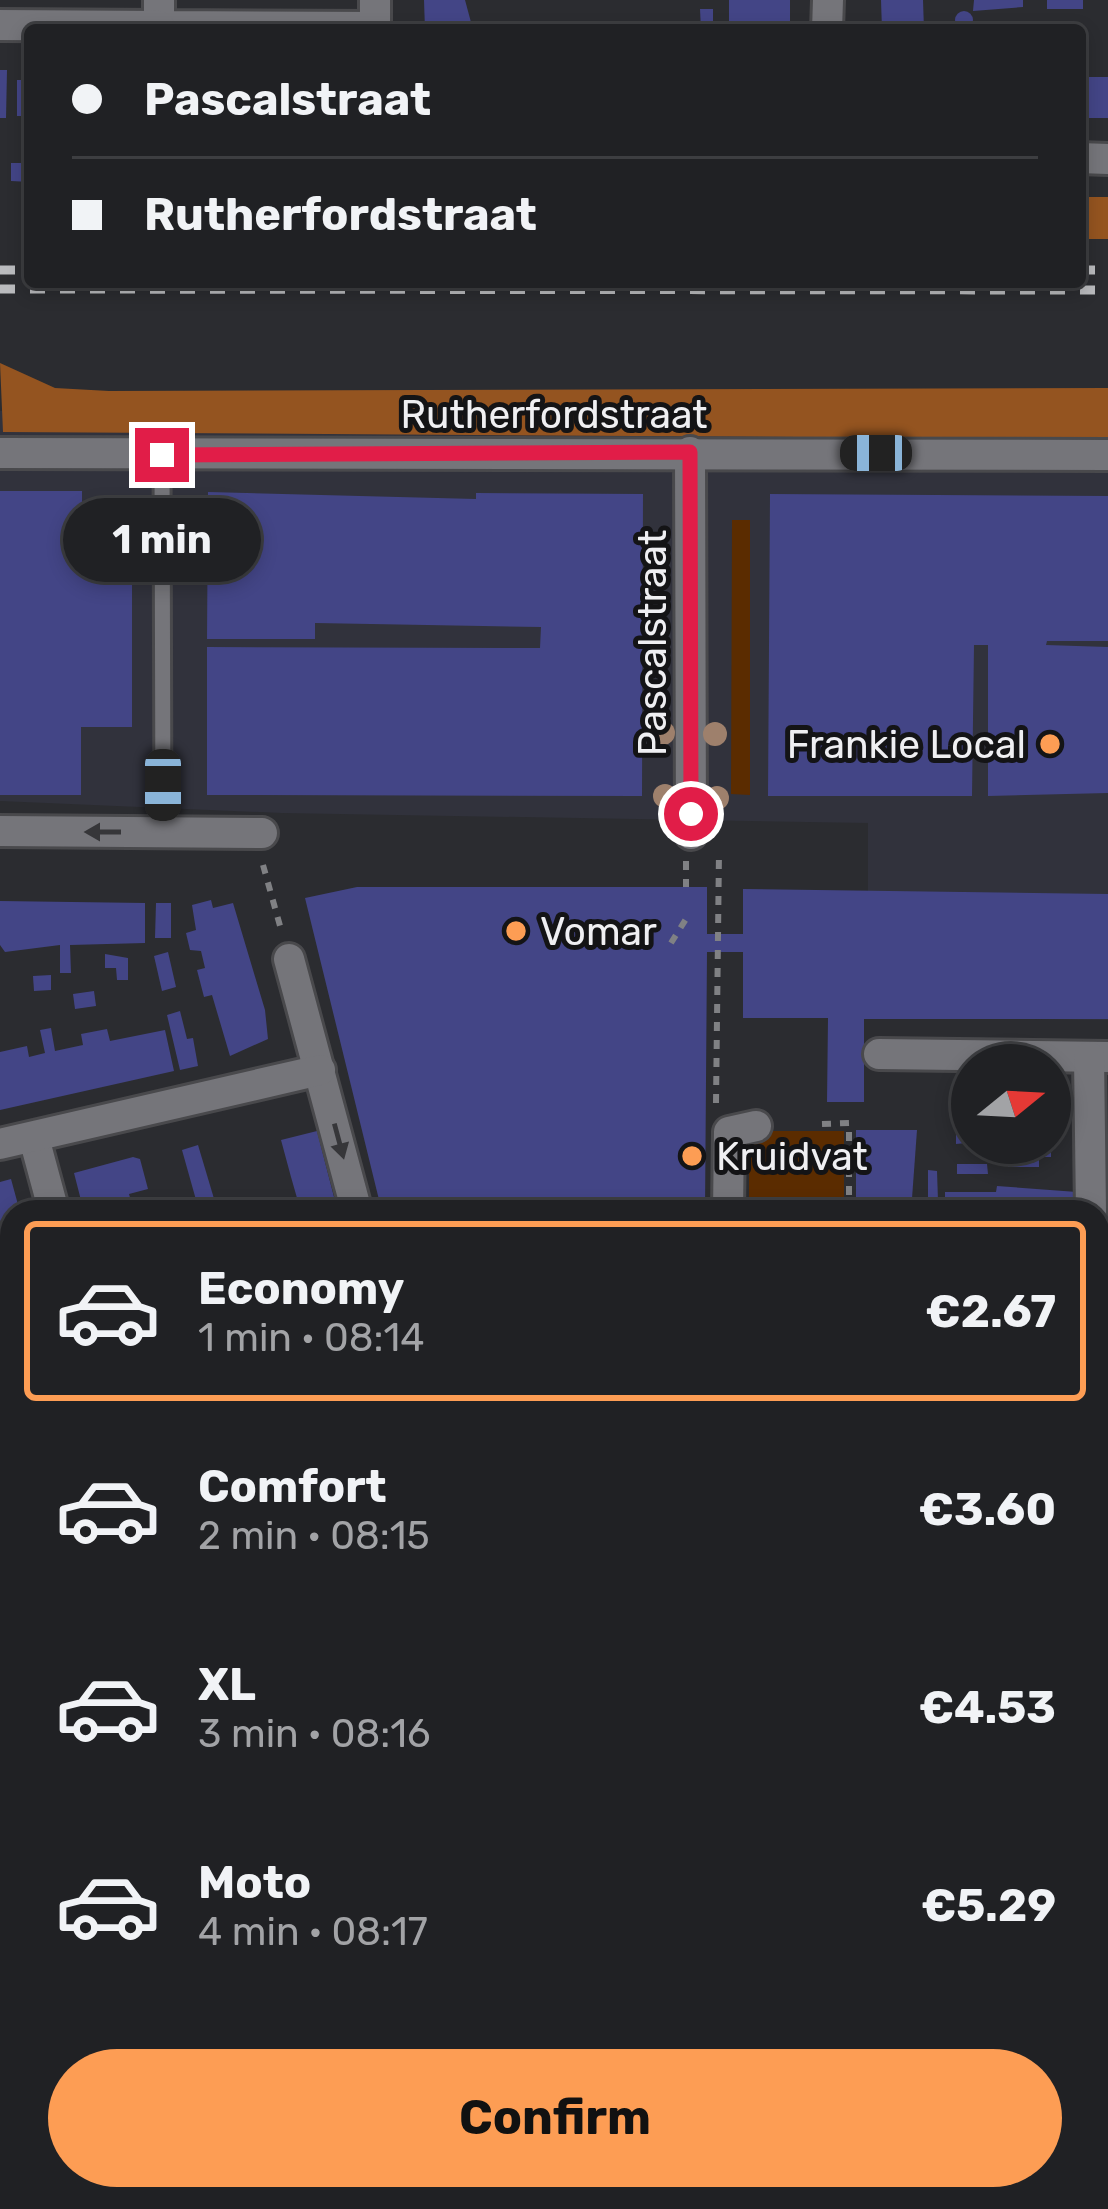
<!DOCTYPE html>
<html lang="en">
<head>
<meta charset="utf-8">
<style>
  :root { --surface:#202124; --page:#2d2e31; --text:#f1f3f6; --muted:#a2a3a6; --line:#3d3e41; --accent:#fd9d54 }
  body { margin:0; font-family:Rubik,sans-serif; background:var(--page); color:var(--text); height:100vh; display:flex; flex-direction:column; font-size:45px; white-space:nowrap }
  * { box-sizing:border-box; margin:0 }
  p { font-size:39px; color:var(--muted) }
  .icon { flex:none; width:66px; height:66px; fill:none; stroke:currentColor; stroke-width:2; stroke-linecap:round; stroke-linejoin:round }
  .map { position:relative; flex:1; overflow:hidden }
  .sheet { position:absolute; left:0px; top:1200px; width:1110px; height:1011px; display:flex; flex-direction:column; background:var(--surface); border-radius:36px 36px 0 0; box-shadow:0 6px 18px #0003,0 0 0 3px var(--line) }
  .sheet>* { flex:none }
  .guide { position:absolute; left:24px; top:24px; width:1062px; height:264px; border-radius:12px; box-shadow:0 6px 18px #0003,0 0 0 3px var(--line); display:grid; align-content:center; height:264px; padding:0 48px; background:var(--surface) }
  .needle { width:78px; rotate:72deg }
  .tools { position:absolute; left:951px; top:1044px; display:grid; gap:24px }
  .tools a { display:grid; place-items:center; width:120px; height:120px; border-radius:50%; background:var(--surface); box-shadow:0 6px 18px #0003,0 0 0 3px var(--line); font-size:60px }
  .end { position:absolute; width:54px; height:54px; margin:-27px; border:15px solid #e11d48; background:#fff; box-shadow:0 0 0 6px #fff }
  .from { border-radius:50% }
  .bubble { position:absolute; height:84px; border-radius:42px; background:var(--surface); box-shadow:0 6px 18px #0003,0 0 0 3px var(--line); font-size:39px; font-weight:700; line-height:84px; text-align:center }
  .car { position:absolute; width:36px; height:72px; margin:-36px -18px; border-radius:15px; box-shadow:0 0 9px 3px #0007; background:linear-gradient(#222 24%,#8ab4d8 0 40%,#222 0 76%,#8ab4d8 0 86%,#222 0) }
  .guide b { display:flex; align-items:center; gap:42px; height:114px; font-size:45px }
  .guide b+b { border-top:3px solid var(--line) }
  .guide i { width:30px; height:30px; background:var(--text) }
  ul { padding:21px 0 0; list-style:none }
  li { display:flex; align-items:center; gap:36px; height:180px; margin:0 24px 18px; padding:0 24px; border:6px solid transparent; border-radius:12px }
  li div { flex:1 }
  li b { display:block; font-size:45px }
  li em { font-style:normal; font-weight:700 }
  li.selected { border-color:var(--accent) }
  li>.icon { width:108px; height:108px; stroke-width:1.5 }
  .action { display:flex; gap:24px; margin-top:auto; padding:24px 48px }
  .action a { flex:1; height:138px; border-radius:72px; background:var(--accent); color:#111; font-size:48px; font-weight:700; line-height:138px; text-align:center }
  .map>svg:first-child { display:block }
</style>
</head>
<body>
<div class="map">
<svg width="1108" height="2209" viewBox="0 0 1108 2209">
  <rect width="100%" height="100%" fill="#2b2c30"/>
  <polygon fill="#31323c" points="1108,399 1108,1020 868,1017 868,823 282,813 0,801 0,411"/>
  <g fill="#5b2c00">
    <polygon points="732,520 750,520 750,795 731,794"/>
    <rect x="749" y="1131" width="95" height="81"/>
  </g>
  <g fill="#945420">
    <rect x="1080" y="197" width="28" height="42"/>
    <polygon points="0,363 55,388 109,391 1108,388 1108,439 3,432"/>
  </g>
  <polygon fill="#160e4b" points="0,1667 12,1669 12,1759 0,1756"/>
  <g fill="#434586">
    <polygon points="424,0 465,0 472,26 425,30"/>
    <rect x="729" y="0" width="61" height="30"/>
    <polygon points="881,0 923,0 924,30 882,30"/>
    <polygon points="974,0 1023,0 1023,7 973,11"/>
    <rect x="1047" y="0" width="36" height="9"/>
    <polygon points="700,9 713,9 713,30 701,30"/>
    <circle cx="964" cy="20" r="9"/>
    <polygon points="0,70 7,70 6,118 0,118"/>
    <rect x="1080" y="77" width="28" height="41"/>
    <rect x="17" y="80" width="13" height="36"/>
    <polygon points="11,163 30,163 30,182 11,181"/>
    <polygon points="0,491 82,491 82,554 132,553 132,727 81,727 81,795 0,795"/>
    <polygon points="208,492 476,499 476,493 643,494 642,796 207,795 207,647 540,648 541,627 315,623 315,639 207,639"/>
    <polygon points="770,494 1108,496 1108,641 1047,641 1046,645 1108,647 1108,793 988,796 988,645 974,645 972,796 768,796"/>
    <polygon points="357,887 707,887 707,934 743,934 743,889 1108,894 1108,1019 864,1019 864,1102 827,1102 828,1018 743,1018 743,952 707,952 705,1212 382,1212 305,898"/>
    <polygon points="211,900 213,908 233,903 265,1010 268,1039 230,1056 212,995 204,997 197,970 205,968 201,951 190,950 186,933 196,930 192,905"/>
    <polygon points="0,901 145,903 145,943 70,945 71,973 60,973 60,945 5,952 0,945"/>
    <polygon points="156,903 171,903 171,938 155,938"/>
    <polygon points="168,952 176,987 162,991 154,956"/>
    <polygon points="105,954 128,958 128,980 117,980 116,968 105,968"/>
    <polygon points="51,975 51,990 34,991 33,976"/>
    <polygon points="94,991 96,1006 75,1009 73,994"/>
    <polygon points="180,1011 187,1039 193,1038 198,1066 180,1070 167,1015"/>
    <polygon points="51,1028 55,1051 83,1045 81,1034 107,1029 110,1041 165,1030 174,1071 0,1110 0,1052 27,1046 29,1057 45,1053 40,1030"/>
    <polygon points="956,1113 966,1113 966,1143 956,1144"/>
    <polygon points="856,1130 917,1130 911,1212 856,1212"/>
    <polygon points="317,1131 335,1201 339,1212 301,1212 291,1177 281,1140"/>
    <polygon points="990,1143 1051,1143 1051,1157 1039,1157 1039,1167 1008,1167 1009,1157 990,1157"/>
    <polygon points="198,1145 215,1202 198,1207 182,1150"/>
    <polygon points="133,1157 140,1159 148,1189 129,1194 134,1212 84,1212 74,1173"/>
    <polygon points="957,1164 987,1164 988,1174 957,1174"/>
    <polygon points="928,1170 937,1171 938,1201 928,1201"/>
    <polygon points="11,1179 20,1212 12,1212 12,1349 0,1353 0,1313 6,1312 0,1300 0,1182"/>
    <polygon points="997,1186 1077,1192 1076,1212 945,1212 945,1192 996,1192"/>
    <polygon points="1095,1186 1108,1186 1108,1240 1098,1240"/>
    <rect x="1098" y="1284" width="10" height="58"/>
    <polygon points="12,1377 12,1401 0,1405 0,1380"/>
    <polygon points="12,1430 12,1454 0,1454 0,1433"/>
    <polygon points="1098,1451 1108,1453 1108,1516 1098,1513"/>
    <polygon points="0,1527 12,1529 12,1571 0,1569"/>
    <polygon points="1098,1570 1108,1572 1108,1621 1098,1619"/>
    <polygon points="1101,1731 1108,1732 1108,1794 1098,1792"/>
    <polygon points="0,1833 12,1836 12,1901 0,1899"/>
    <polygon points="0,2003 12,2039 8,2110 0,2106"/>
    <polygon points="1098,2049 1108,2054 1108,2106 1098,2104"/>
    <polygon points="3,2195 16,2203 94,2199 86,2209 7,2209 0,2205"/>
    <polygon points="217,2199 247,2199 263,2209 211,2209"/>
    <polygon points="418,2199 519,2199 534,2209 426,2209"/>
    <polygon points="807,2199 879,2199 875,2209 804,2209"/>
    <polygon points="979,2199 1041,2199 1038,2209 977,2209"/>
  </g>
  <g fill="none" stroke-linecap="round" stroke-linejoin="round">
    <g stroke="#49494c" stroke-width="21">
      <polyline id="lane" points="162,455 163,832"/>
    </g>
    <g stroke="#49494c" stroke-width="36">
      <g id="street">
        <polyline points="159,0 159,26 375,27"/>
        <polyline points="375,0 375,30"/>
        <polyline points="0,25 159,26"/>
        <polyline points="827,30 828,0"/>
        <polyline points="1080,158 1108,159"/>
        <polyline points="690,452 691,834"/>
        <polyline points="0,453 1108,455"/>
        <polyline points="0,831 262,833"/>
        <polyline points="289,959 357,1212"/>
        <polyline points="879,1054 1108,1057"/>
        <polyline points="1089,1057 1091,1212"/>
        <polyline points="34,1138 54,1212"/>
        <polyline points="0,1144 320,1070"/>
        <polyline points="728,1212 729,1132 756,1126"/>
        <polyline points="1098,1263 1108,1263"/>
        <polyline points="1098,1537 1108,1539"/>
        <polyline points="0,1791 12,1793"/>
        <polyline points="1098,2010 1108,2012"/>
        <polyline points="337,2199 353,2209"/>
        <polyline points="129,2209 133,2199"/>
        <polyline points="925,2209 927,2199"/>
      </g>
    </g>
    <g stroke="#49494c" stroke-width="36">
      <g id="secondary">
        <polyline points="0,1628 12,1631"/>
        <polyline points="1098,1857 1108,1859"/>
      </g>
    </g>
    <g stroke="#808184" stroke-width="6" stroke-dasharray="9 9" stroke-linecap="butt">
      <polyline points="686,861 686,887"/>
      <polyline points="263,865 282,933"/>
      <polyline points="611,935 643,936"/>
      <polyline points="671,943 686,919"/>
      <polyline points="716,1103 719,852"/>
      <polyline points="822,1124 849,1123 849,1212"/>
      <polyline points="1098,1818 1108,1820"/>
    </g>
    <use href="#lane" stroke="#75757a" stroke-width="15"/>
    <use href="#street" stroke="#75757a" stroke-width="30"/>
    <use href="#secondary" stroke="#75757a" stroke-width="30"/>
    <g stroke="#babbbe" stroke-width="9" stroke-dasharray="15 15" stroke-linecap="butt">
      <polyline points="0,270 30,270"/>
      <polyline points="1080,270 1108,270"/>
      <polyline points="0,289 1108,290"/>
    </g>
  </g>
  <g fill="#9e806c">
    <circle cx="663" cy="733" r="12"/>
    <circle cx="715" cy="734" r="12"/>
    <circle cx="665" cy="796" r="12"/>
    <circle cx="717" cy="798" r="12"/>
  </g>
  <defs><path id="oneway-solid" d="M-6-.8H1V-3.2L6.5 0L1 3.2V.8H-6Z" transform="scale(3)"/></defs>
  <g fill="#363639">
    <use href="#oneway-solid" transform="translate(103 832) rotate(-180)"/>
    <use href="#oneway-solid" transform="translate(339 1141) rotate(75)"/>
  </g>
  <g fill="none" stroke-linecap="round" stroke-linejoin="round">
    <polyline stroke="#e11d48" stroke-width="15" points="162,455 690,452 691,814"/>
  </g>
  <g fill="#fd9d54" stroke="#141416" stroke-width="4.5">
    <circle cx="1050" cy="744" r="12"/>
    <circle cx="516" cy="931" r="12"/>
    <circle cx="692" cy="1156" r="12"/>
  </g>
  <g text-anchor="middle" stroke-width="10" stroke-linejoin="round" paint-order="stroke">
    <g font-size="39" fill="#efeff2" stroke="#141416">
      <text x="554" y="428">Rutherfordstraat</text>
      <text transform="translate(652 643) rotate(-90)" y="14">Pascalstraat</text>
    </g>
    <g font-size="39" fill="#efeff2" stroke="#141416" text-anchor="start">
      <text x="1026" y="758" text-anchor="end">Frankie Local</text>
      <text x="540" y="945">Vomar</text>
      <text x="716" y="1170">Kruidvat</text>
    </g>
  </g>
</svg>
<div class="tools">
<a><svg class="needle" viewBox="-14 -14 28 28"><path d="M0-13l5 13h-10z" fill="#e53935"/><path d="M0 13l5-13h-10z" fill="#a2a3a6"/></svg></a>
</div>
<i class="end from" style="left:691px;top:814px"></i>
<i class="end" style="left:162px;top:455px"></i>
<div class="bubble" style="left:63px;top:498px;width:198px">1 min</div>
<i class="car" style="left:876px;top:453px;rotate:270deg"></i>
<i class="car" style="left:163px;top:785px;rotate:180deg"></i>
<div class="guide">
<b><i class="from"></i>Pascalstraat</b>
<b><i></i>Rutherfordstraat</b>
</div>
<section class="sheet">
<ul>
<li class="selected"><svg class="icon" aria-label="car" viewBox="0 0 24 24"><path d="M5 17H2v-5l4-1 3-4h7l3 4 3 1v5h-3M9 17h6M6 11h13"/><circle cx="7" cy="17" r="2"/><circle cx="17" cy="17" r="2"/></svg><div><b>Economy</b><p>1 min · 08:14</p></div><em>€2.67</em></li>
<li><svg class="icon" aria-label="car" viewBox="0 0 24 24"><path d="M5 17H2v-5l4-1 3-4h7l3 4 3 1v5h-3M9 17h6M6 11h13"/><circle cx="7" cy="17" r="2"/><circle cx="17" cy="17" r="2"/></svg><div><b>Comfort</b><p>2 min · 08:15</p></div><em>€3.60</em></li>
<li><svg class="icon" aria-label="car" viewBox="0 0 24 24"><path d="M5 17H2v-5l4-1 3-4h7l3 4 3 1v5h-3M9 17h6M6 11h13"/><circle cx="7" cy="17" r="2"/><circle cx="17" cy="17" r="2"/></svg><div><b>XL</b><p>3 min · 08:16</p></div><em>€4.53</em></li>
<li><svg class="icon" aria-label="car" viewBox="0 0 24 24"><path d="M5 17H2v-5l4-1 3-4h7l3 4 3 1v5h-3M9 17h6M6 11h13"/><circle cx="7" cy="17" r="2"/><circle cx="17" cy="17" r="2"/></svg><div><b>Moto</b><p>4 min · 08:17</p></div><em>€5.29</em></li>
</ul>
<div class="action"><a>Confirm</a></div>
</section>
</div>
</body>
</html>
